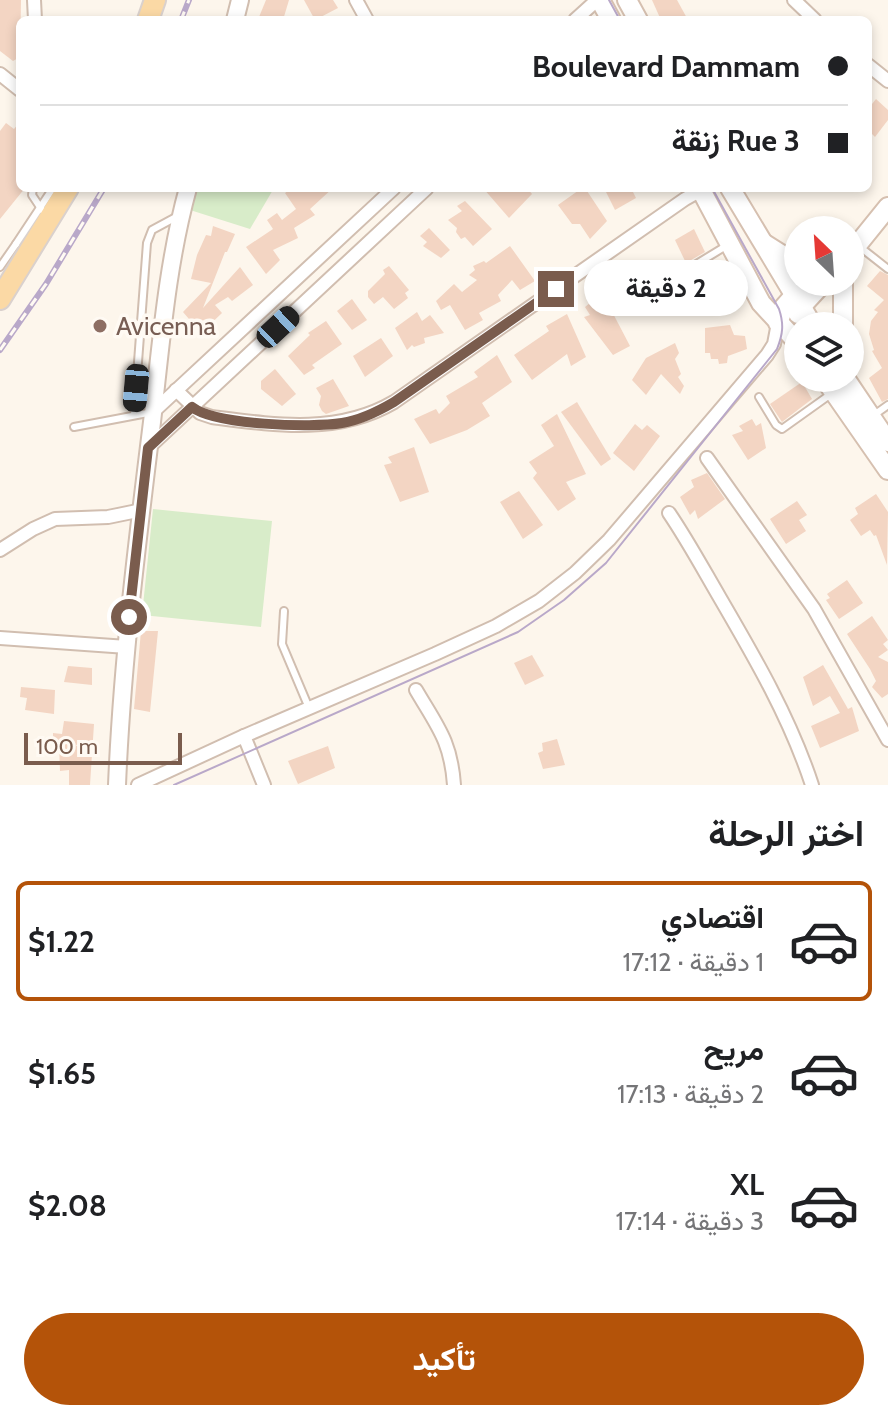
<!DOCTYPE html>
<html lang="ar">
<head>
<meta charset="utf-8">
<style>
  :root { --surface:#fff; --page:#f2f2f2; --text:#202124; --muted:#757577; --line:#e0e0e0; --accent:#b45309 }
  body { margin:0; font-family:Cabin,Vazirmatn,sans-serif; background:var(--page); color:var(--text); direction:rtl; height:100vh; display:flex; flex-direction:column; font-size:30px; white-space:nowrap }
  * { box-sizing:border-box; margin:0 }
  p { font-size:26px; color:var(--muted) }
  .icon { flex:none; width:44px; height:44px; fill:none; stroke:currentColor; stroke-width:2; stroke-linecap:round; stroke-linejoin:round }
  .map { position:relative; height:785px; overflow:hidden; direction:ltr }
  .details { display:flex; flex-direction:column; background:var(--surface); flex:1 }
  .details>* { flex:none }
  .guide { position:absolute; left:16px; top:16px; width:856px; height:176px; border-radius:12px; box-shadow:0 4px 12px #0003; direction:rtl; display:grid; align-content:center; height:176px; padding:0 24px; background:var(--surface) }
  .needle { width:52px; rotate:335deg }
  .buttons { position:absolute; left:784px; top:216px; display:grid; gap:16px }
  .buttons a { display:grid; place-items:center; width:80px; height:80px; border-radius:50%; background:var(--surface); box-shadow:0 4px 12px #0003; font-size:40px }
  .scale { position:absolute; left:24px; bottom:20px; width:158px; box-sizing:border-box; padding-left:8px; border:4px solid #7a5c4d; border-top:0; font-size:22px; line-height:28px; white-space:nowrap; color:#7a5c4d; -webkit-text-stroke:6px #fffaf3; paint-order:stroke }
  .end { position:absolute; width:36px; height:36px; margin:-18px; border:10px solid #7a5c4d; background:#fff; box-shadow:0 0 0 4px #fff }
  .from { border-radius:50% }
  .bubble { position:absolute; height:56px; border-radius:28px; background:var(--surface); box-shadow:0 4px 12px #0003; font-size:26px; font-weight:700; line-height:56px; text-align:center; direction:rtl }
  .car { position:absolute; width:24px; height:48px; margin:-24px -12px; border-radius:10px; box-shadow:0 0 6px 2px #0007; background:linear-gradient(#222 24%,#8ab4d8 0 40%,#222 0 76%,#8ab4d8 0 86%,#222 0) }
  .guide b { display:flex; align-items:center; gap:28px; height:76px; font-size:30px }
  .guide b+b { border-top:2px solid var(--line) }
  .guide i { width:20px; height:20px; background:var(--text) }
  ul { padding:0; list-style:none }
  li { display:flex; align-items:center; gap:24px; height:120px; margin:0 16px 12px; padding:0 8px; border:4px solid transparent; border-radius:12px }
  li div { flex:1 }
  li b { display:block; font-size:30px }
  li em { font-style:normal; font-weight:700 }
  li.active { border-color:var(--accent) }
  li>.icon { width:72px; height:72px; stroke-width:1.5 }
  h2 { padding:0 24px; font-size:36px; line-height:96px }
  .action { display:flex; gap:16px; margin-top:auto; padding:16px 24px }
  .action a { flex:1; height:92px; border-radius:48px; background:var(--accent); color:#fff; font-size:32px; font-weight:700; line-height:92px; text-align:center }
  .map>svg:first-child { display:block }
</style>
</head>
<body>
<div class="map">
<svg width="888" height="785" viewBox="0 0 888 785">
  <rect width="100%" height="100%" fill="#fdf6ec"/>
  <g fill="#d8ecc9">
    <polygon points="196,188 274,188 250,229 190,210"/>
    <polygon points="153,509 272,521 261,627 142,615"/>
  </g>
  <g fill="#f3d5c3">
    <polygon points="0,0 21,0 20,57 13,61 0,51"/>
    <polygon points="266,0 289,0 283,20 259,17"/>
    <polygon points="304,0 333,0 338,8 315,20"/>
    <polygon points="652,0 677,0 688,20 661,20"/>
    <polygon points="876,99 888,110 888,120 875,137 868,130 868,109"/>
    <polygon points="20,122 20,188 25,188 0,219 0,131 6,123 14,129"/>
    <polygon points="292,188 303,188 306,192 319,188 333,188 310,209 315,215 294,228 298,238 273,250 280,260 266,274 246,247 273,229 267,220 277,213 282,220 296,209 285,193"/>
    <polygon points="483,188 527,188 532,194 509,218"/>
    <polygon points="582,188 585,188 607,221 590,239 580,224 572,224 558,205"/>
    <polygon points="604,188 631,188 636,198 615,210"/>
    <polygon points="465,201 492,229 473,246 465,237 461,239 456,232 457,228 448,220 462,211 457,206"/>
    <polygon points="213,226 235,234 227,252 225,252 203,308 240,267 253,285 232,301 228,297 215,305 222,313 201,333 183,312 211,283 191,279 197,255 206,235 211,236"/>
    <polygon points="429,228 450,250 441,258 423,246 427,242 420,236"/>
    <polygon points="694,229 705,252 686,263 675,240"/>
    <polygon points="510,246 535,281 520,290 512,280 498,295 501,301 479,313 483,320 465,330 450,305 441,310 436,301 454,284 462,292 477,280 469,275 475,270 473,266 484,261 486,263"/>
    <polygon points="389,266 409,290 405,293 408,298 394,309 383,297 374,304 368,297 368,291 385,274 383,270"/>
    <polygon points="646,270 668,303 657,310 635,279"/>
    <polygon points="709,271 726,297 704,308 688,283"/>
    <polygon points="880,271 888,275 888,399 882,402 869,378 882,368 872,351 874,350 869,334 871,321 878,312 874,310 884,300 867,286"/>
    <polygon points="596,298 600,305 607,302 630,346 613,355 584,317 590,315 585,307"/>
    <polygon points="352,299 367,320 352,330 337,311"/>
    <polygon points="417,312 422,321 430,315 444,333 424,338 425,343 414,347 412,345 407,350 395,328"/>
    <polygon points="567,314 586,357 571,366 567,354 532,380 514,355 549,331 546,326"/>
    <polygon points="326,321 342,344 312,365 315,368 304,375 288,356 310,335 308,333"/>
    <polygon points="730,325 734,335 745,336 747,349 728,356 727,363 719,364 718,359 711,359 710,353 705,353 705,328"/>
    <polygon points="381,338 393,356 365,377 353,356"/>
    <polygon points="675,343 679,353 675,359 681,374 678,377 684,386 680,394 661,374 646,395 632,380 646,358"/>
    <polygon points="497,355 512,382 482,403 490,416 467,430 430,444 414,419 436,409 439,414 450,403 446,396 478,377 474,372"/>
    <polygon points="275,369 296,394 282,406 261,389 261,381"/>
    <polygon points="333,379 349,406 326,414 322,411 319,405 321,396 316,388"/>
    <polygon points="802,382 812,399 782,422 770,404"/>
    <polygon points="577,402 611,459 601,466 561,412"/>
    <polygon points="557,414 586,474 566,482 576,499 558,511 533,478 537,473 529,462 554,446 541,425"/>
    <polygon points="752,419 756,426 761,423 766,448 748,460 732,435 743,431 739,426"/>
    <polygon points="635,424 642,430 647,425 660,436 634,471 613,453"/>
    <polygon points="414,447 429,492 400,502 384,465 392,463 388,457"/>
    <polygon points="707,473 725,499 698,519 695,510 690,515 680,497 694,487 691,480"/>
    <polygon points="519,491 543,525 523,539 500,502"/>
    <polygon points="876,494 888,512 887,565 876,535 874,536 870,530 861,536 850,520 858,514 855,508"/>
    <polygon points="797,501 807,515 799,520 806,531 786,544 770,519"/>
    <polygon points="847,580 863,603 839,619 826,600 830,598 827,594"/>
    <polygon points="872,616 888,640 883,644 888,650 878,657 888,662 888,694 882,698 872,687 876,681 870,669 847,634"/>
    <polygon points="141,631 158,631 150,712 134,709"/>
    <polygon points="532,655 544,676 525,685 514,663"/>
    <polygon points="823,665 848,709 852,707 859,731 820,748 811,726 840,713 830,696 813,706 803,677"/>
    <polygon points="68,666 92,668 92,685 64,682"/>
    <polygon points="21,687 55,690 54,714 25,710 27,698 20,697"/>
    <polygon points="64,721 94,724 90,785 69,785 69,770 60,771 59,744 53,744 53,733 62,734"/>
    <polygon points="557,739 565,765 543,769 538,753 543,751 542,743"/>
    <polygon points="328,746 335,768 298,784 288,761"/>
  </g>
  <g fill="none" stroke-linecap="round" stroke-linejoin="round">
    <g stroke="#d1beb0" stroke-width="10">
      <g id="service">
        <polyline points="33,188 32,195 42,210"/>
        <polyline points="16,244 53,188"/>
        <polyline points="860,247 888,269"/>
        <polyline points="0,267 16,244"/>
        <polyline points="685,271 726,246"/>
        <polyline points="759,397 776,425 782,429 831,394"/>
        <polyline points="134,415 147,243 152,230 178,216"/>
        <polyline points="874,415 888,405"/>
        <polyline points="74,427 153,412"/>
        <polyline points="284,611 282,644 309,708"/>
      </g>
    </g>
    <g stroke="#d1beb0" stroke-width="16">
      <g id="minor">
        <polyline points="34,0 35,20"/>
        <polyline points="356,0 367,20"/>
        <polyline points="794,0 815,20"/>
        <polyline points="575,20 597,0"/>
        <polyline points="868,65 888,81"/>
        <polyline points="0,74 20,90"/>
        <path d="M176,390L200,413L212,417C274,425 338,435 394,402L685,199L701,190"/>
        <polyline points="153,412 394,188"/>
        <polyline points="148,448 427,188"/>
        <polyline points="707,458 814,609 888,740"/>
        <path d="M669,513C688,541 703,569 720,598C755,658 790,718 812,785"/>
        <polyline points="0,550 33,529 55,519 108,517 142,510"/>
        <polyline points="0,638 127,647"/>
        <path d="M416,690C437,726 451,741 454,785"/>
        <polyline points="244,736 264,785"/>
        <polyline points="138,785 244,736 435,654 496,626 539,601 575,573 609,540 767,355 774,344 778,323"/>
      </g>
    </g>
    <g stroke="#d1beb0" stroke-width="20">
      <g id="tertiary">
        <polyline points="235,20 240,0"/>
        <path d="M117,785C122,664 137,543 152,422C161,344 167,264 188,188"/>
      </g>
    </g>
    <g stroke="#d6c0b0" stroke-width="22">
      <g id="secondary">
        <polyline points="600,0 611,20"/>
        <polyline points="627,0 638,20"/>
        <polyline points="700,188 761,303 798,343"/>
        <polyline points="730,188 813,326"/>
        <polyline points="765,244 784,256 798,260"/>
        <polyline points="850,254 888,207"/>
        <polyline points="843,282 843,326"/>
        <polyline points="798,314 801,307 824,282"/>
        <polyline points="778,323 784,307 806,282"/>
        <polyline points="824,378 888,470"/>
        <polyline points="845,378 888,442"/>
      </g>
    </g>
    <g stroke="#dad1cd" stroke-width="24">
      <g id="primary">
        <polyline points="148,20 155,0"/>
        <polyline points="0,299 68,188"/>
      </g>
    </g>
    <use href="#service" stroke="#fff" stroke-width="6"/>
    <use href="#minor" stroke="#fff" stroke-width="12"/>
    <use href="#tertiary" stroke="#fff" stroke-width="16"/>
    <use href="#secondary" stroke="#fff" stroke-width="18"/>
    <use href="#primary" stroke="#fbd9a5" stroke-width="20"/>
    <g stroke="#b9a8c9" stroke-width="2">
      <polyline points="609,0 620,20"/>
      <path d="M174,785L518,632L564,600L606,563L777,349C783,334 784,324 779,309L712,188"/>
    </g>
    <g stroke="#b9a8c9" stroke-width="6">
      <g id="rail">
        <polyline points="181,20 189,0"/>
        <polyline points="0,350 46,284 104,188"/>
      </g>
    </g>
    <use href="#rail" stroke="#fffaf3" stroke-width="3" stroke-dasharray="9" stroke-linecap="butt"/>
  </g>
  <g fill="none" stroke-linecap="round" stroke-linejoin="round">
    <path stroke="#7a5c4d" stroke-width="10" d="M129,617L148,448L192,407C215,425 312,428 342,423C361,420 377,412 394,402L556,289"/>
  </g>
  <circle fill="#8d6e63" stroke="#fffaf3" stroke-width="3" cx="100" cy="326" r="8"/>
  <g text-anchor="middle" stroke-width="7" stroke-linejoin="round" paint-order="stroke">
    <g font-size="26" fill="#785e54" stroke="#fffaf3" text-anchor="start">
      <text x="116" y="335">Avicenna</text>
    </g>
  </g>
</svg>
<div class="buttons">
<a><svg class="needle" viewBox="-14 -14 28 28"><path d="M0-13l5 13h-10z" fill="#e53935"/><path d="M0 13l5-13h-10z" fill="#757577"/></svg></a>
<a><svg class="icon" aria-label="layers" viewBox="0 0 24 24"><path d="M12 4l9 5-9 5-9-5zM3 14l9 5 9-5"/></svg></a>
</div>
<div class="scale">100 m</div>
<i class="end from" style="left:129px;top:617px"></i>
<i class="end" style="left:556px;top:289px"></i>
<div class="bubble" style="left:584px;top:260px;width:164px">2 دقيقة</div>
<i class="car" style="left:278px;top:327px;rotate:47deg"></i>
<i class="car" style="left:136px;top:388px;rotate:185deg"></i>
<div class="guide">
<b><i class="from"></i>Boulevard Dammam</b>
<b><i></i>Rue 3 زنقة</b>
</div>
</div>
<section class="details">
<h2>اختر الرحلة</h2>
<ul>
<li class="active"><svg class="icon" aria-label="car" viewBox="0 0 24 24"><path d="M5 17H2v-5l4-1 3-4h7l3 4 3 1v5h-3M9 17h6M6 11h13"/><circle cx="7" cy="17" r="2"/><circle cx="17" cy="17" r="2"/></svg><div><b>اقتصادي</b><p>1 دقيقة · 17:12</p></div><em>$1.22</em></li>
<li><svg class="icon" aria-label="car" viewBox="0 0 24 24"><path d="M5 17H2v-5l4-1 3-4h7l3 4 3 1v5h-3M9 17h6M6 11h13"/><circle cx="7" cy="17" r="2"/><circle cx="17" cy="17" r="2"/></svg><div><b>مريح</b><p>2 دقيقة · 17:13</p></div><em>$1.65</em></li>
<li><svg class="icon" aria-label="car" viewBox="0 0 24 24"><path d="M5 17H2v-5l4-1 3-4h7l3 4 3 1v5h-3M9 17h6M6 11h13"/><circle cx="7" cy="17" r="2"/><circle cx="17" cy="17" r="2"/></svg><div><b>XL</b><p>3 دقيقة · 17:14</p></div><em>$2.08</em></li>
</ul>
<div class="action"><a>تأكيد</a></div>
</section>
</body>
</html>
